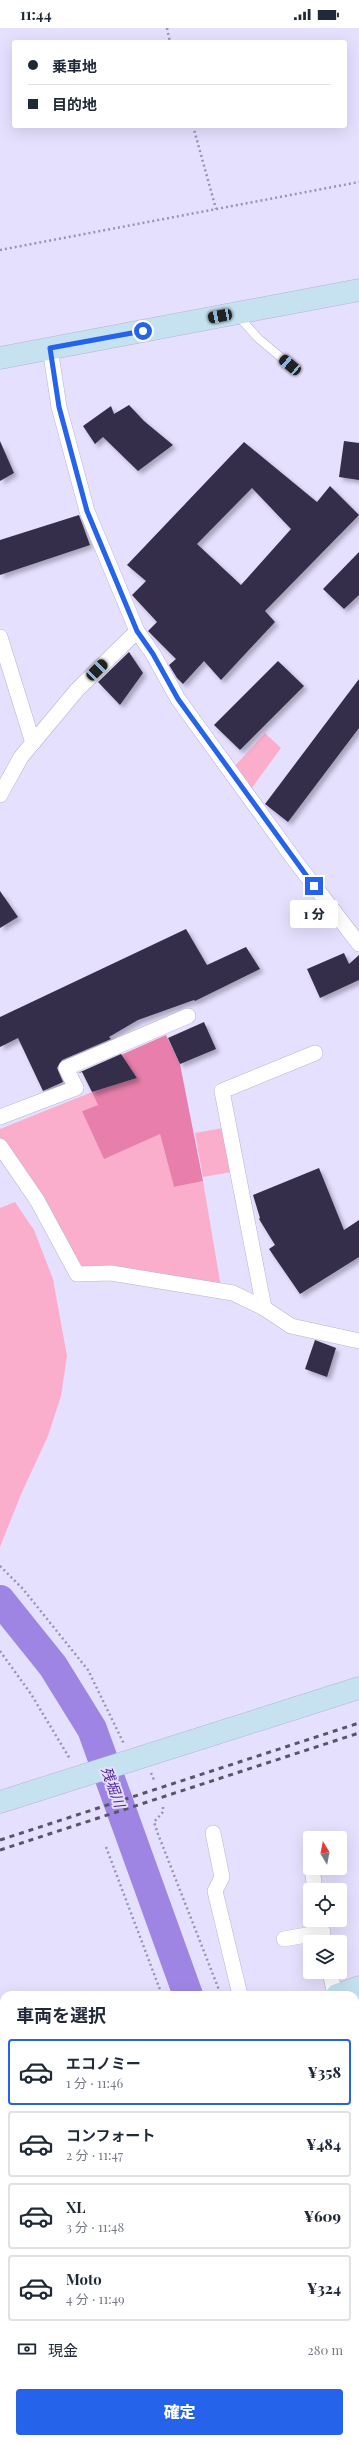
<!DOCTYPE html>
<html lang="ja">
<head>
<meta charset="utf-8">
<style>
  :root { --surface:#fff; --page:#f6f6f7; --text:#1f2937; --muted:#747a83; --line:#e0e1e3; --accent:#2563eb }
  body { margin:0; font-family:"Playfair Display","Noto Sans JP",serif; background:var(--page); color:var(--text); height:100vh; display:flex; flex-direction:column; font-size:15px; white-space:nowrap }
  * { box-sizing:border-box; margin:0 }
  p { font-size:13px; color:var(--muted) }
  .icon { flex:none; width:22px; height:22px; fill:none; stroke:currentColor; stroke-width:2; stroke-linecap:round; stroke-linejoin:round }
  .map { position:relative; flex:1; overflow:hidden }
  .panel { position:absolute; left:0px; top:1963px; width:359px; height:452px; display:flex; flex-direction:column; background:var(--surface); border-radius:12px 12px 0 0; box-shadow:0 4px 16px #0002 }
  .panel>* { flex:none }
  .hud { position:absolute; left:12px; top:12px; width:335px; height:88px; border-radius:4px; box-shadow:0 4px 16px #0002; display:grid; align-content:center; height:88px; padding:0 16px; background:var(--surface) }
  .needle { width:26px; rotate:350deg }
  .fabs { position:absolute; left:303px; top:1803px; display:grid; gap:8px }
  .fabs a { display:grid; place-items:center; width:44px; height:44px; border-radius:4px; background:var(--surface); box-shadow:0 4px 16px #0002; font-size:20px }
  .end { position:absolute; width:18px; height:18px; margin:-9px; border:5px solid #2563eb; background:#fff; box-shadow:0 0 0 2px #fff }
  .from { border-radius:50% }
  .bubble { position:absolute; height:28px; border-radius:4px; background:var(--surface); box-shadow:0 4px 16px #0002; font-size:13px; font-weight:800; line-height:28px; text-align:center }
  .car { position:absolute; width:12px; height:24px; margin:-12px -6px; border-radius:5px; box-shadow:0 0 3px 1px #0007; background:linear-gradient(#222 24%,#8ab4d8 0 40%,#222 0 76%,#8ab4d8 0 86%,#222 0) }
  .hud b { display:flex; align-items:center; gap:14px; height:38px; font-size:15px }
  .hud b+b { border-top:1px solid var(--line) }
  .hud i { width:10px; height:10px; background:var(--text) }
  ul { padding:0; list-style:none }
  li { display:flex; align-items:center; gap:12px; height:66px; margin:0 8px 6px; padding:0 8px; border:2px solid var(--line); border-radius:4px }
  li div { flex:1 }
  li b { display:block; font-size:15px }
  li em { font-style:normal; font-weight:800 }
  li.active { border-color:var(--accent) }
  li>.icon { width:36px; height:36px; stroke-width:1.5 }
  h2 { padding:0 16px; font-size:18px; line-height:48px }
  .pay { display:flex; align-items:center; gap:10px; height:44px; padding:0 16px; font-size:15px }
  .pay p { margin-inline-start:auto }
  .action { display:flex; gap:8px; margin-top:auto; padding:8px 16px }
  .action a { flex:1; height:46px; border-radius:4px; background:var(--accent); color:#fff; font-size:16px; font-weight:800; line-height:46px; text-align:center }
  .status { display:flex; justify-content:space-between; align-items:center; height:28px; padding:0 20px; background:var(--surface); direction:ltr }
  .status svg { height:11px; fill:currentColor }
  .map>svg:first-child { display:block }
</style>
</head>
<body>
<div class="status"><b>11:44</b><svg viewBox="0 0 49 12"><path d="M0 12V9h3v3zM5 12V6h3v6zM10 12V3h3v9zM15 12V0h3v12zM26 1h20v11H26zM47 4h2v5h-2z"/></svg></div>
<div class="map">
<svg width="359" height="2415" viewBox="0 0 359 2415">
  <defs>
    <filter id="shadow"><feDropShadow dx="3.5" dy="3.5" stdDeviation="2" flood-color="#0004"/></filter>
  </defs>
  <rect width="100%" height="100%" fill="#e6e0ff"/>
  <g fill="#fbaecc">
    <polygon points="265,705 281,720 251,761 234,739"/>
    <polygon points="92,1064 98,1077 82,1083 160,1106 174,1159 203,1153 221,1259 81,1243 0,1119 0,1101"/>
    <polygon points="223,1100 232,1144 203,1149 195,1105"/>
    <polygon points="15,1174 34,1202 53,1251 67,1328 61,1368 48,1408 22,1464 0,1519 0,1180"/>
  </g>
  <polygon fill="#e77eab" points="166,1007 180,1036 203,1153 174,1159 160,1106 104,1131 82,1083 98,1077 92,1064 137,1050 121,1027"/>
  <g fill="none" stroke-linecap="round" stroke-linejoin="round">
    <g stroke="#9e85e4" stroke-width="30">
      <polyline points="0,1572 53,1638 92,1701 188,1967"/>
      <polyline points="167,2415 168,2411"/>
    </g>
  </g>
  <g fill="#352e4c" fill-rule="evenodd" filter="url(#shadow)">
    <polygon points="129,377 144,393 173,417 138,443 103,409 95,416 83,398 111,378 114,386"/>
    <polygon points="0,413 14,445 0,453"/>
    <polygon points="344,413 359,415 359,452 339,449"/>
    <path d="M244,414L317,474L330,458L359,487L265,583L275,594L221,652L204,633L183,656L177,650L169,637L176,631L148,603L157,594L132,567L146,553L127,537ZM252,460L291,501L241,557L197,516Z"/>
    <polygon points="79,487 90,517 0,547 0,512"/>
    <polygon points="359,524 359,567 344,581 323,561"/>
    <polygon points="129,624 143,645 120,677 98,654"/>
    <polygon points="278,633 304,658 240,722 214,697"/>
    <polygon points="359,651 359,700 288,794 265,776"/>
    <polygon points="0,863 18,889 0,900"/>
    <polygon points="186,901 207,937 246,919 260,941 195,973 194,972 138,992 109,1009 111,1011 62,1032 57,1040 63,1054 43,1063 18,1010 0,1019 0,989"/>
    <polygon points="344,925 349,936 359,927 359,952 320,970 307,941"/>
    <polygon points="204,994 216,1021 180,1036 168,1010"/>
    <polygon points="121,1026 137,1050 92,1064 82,1044 78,1045"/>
    <polygon points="319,1140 344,1202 359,1192 359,1229 300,1266 269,1221 275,1217 259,1191 260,1190 253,1167"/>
    <polygon points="315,1312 336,1320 327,1349 305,1341"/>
  </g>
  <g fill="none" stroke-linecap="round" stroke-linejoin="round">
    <g stroke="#b7b0d5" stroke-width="9">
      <g id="lane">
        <polyline points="237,287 259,311 290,337"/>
        <polyline points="355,2014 359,2013"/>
        <polyline points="0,2139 4,2137"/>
      </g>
    </g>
    <g stroke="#b7b0d5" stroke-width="16">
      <g id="street">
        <polyline points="50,320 59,379 87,483 137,603 153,626 178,671 296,834 359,916"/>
        <polyline points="0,609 33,715"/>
        <polyline points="0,767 21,729 77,662 137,603"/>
        <polyline points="0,1089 76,1060 66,1040 188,988"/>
        <polyline points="0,1118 37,1172 77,1246 111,1245 233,1265 264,1280 291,1298 359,1313"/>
        <polyline points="264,1280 222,1063 315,1025"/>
        <polyline points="213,1805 222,1849 215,1863 240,1967"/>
        <polyline points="312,1840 315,1862"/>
        <polyline points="284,1911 323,1904"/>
        <polyline points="330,1944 335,1967"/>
        <polyline points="0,2006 4,2014"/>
        <polyline points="206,2415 208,2411"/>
      </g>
    </g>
    <g stroke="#b7b0d5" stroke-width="23">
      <g id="secondary">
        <polyline points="0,330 359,262"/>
        <polyline points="0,1774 359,1660"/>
        <polyline points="337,1967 359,1959"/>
        <polyline points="0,2083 4,2082"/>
      </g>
    </g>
    <g stroke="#fff" stroke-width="23">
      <g id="primary">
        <polyline points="355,2325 359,2325"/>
        <polyline points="0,2348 4,2348"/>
      </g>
    </g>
    <g stroke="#9994ad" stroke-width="2.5" stroke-dasharray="2 3" stroke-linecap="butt">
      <polyline points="167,0 170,14"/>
      <polyline points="193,98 216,181"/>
      <polyline points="0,222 359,154"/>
      <polyline points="0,1538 23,1561 88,1642 124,1716"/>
      <polyline points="0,1623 31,1666 70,1731"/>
      <polyline points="151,1745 154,1752"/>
      <polyline points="163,1779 163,1784 154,1794 158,1806 221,1967"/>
      <polyline points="106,1819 162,1967"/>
      <polyline points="139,2415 140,2411"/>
    </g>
    <use href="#lane" stroke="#fff" stroke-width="8"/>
    <use href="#street" stroke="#fff" stroke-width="15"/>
    <use href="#secondary" stroke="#c6e2f0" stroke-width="22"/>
    <use href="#primary" stroke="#8cc4e1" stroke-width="22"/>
    <g stroke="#595568" stroke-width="3" stroke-dasharray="5 5" stroke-linecap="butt">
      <polyline points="0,1812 359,1695"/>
      <polyline points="0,1822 359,1705"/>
    </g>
  </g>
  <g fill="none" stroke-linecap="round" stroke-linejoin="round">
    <polyline stroke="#2563eb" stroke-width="5" points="143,303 50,320 59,379 87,483 137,603 153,626 178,671 314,858"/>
  </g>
  <g text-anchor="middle" stroke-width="4" stroke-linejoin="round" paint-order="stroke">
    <g font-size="14" font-style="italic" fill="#4f2694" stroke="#e6e0ff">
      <text transform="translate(113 1759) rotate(70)" y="5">残堀川</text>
    </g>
  </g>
</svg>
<div class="fabs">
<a><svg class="needle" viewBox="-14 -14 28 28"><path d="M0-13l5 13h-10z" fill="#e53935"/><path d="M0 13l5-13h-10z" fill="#747a83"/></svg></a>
<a><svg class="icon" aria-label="locate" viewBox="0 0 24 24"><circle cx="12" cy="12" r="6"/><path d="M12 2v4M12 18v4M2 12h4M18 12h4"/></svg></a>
<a><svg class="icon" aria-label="layers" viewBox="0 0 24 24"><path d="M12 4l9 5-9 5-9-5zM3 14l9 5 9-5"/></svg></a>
</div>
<i class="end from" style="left:143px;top:303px"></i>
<i class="end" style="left:314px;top:858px"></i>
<div class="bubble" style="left:290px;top:872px;width:48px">1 分</div>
<i class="car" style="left:220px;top:288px;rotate:259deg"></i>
<i class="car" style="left:290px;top:337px;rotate:310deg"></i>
<i class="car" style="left:97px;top:642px;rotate:45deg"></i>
<div class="hud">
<b><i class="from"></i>乗車地</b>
<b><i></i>目的地</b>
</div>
<section class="panel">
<h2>車両を選択</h2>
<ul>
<li class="active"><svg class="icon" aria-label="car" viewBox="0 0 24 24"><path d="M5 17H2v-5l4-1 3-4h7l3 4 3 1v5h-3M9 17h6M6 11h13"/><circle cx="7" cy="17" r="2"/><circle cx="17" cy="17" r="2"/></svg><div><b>エコノミー</b><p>1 分 · 11:46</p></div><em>¥358</em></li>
<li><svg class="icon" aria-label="car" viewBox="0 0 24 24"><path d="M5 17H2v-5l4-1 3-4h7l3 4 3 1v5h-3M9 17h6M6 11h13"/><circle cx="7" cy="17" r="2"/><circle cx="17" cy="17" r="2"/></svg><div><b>コンフォート</b><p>2 分 · 11:47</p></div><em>¥484</em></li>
<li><svg class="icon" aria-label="car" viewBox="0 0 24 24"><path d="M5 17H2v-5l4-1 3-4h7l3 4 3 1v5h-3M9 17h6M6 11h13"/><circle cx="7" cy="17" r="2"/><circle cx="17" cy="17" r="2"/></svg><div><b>XL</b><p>3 分 · 11:48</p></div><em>¥609</em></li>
<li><svg class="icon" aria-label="car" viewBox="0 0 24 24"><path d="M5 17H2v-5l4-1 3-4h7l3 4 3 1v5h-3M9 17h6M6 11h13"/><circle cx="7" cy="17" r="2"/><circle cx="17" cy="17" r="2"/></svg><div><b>Moto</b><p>4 分 · 11:49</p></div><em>¥324</em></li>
</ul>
<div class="pay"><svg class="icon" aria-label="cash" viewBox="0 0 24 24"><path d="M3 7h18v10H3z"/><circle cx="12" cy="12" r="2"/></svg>現金<p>280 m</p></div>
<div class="action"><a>確定</a></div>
</section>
</div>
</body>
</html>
